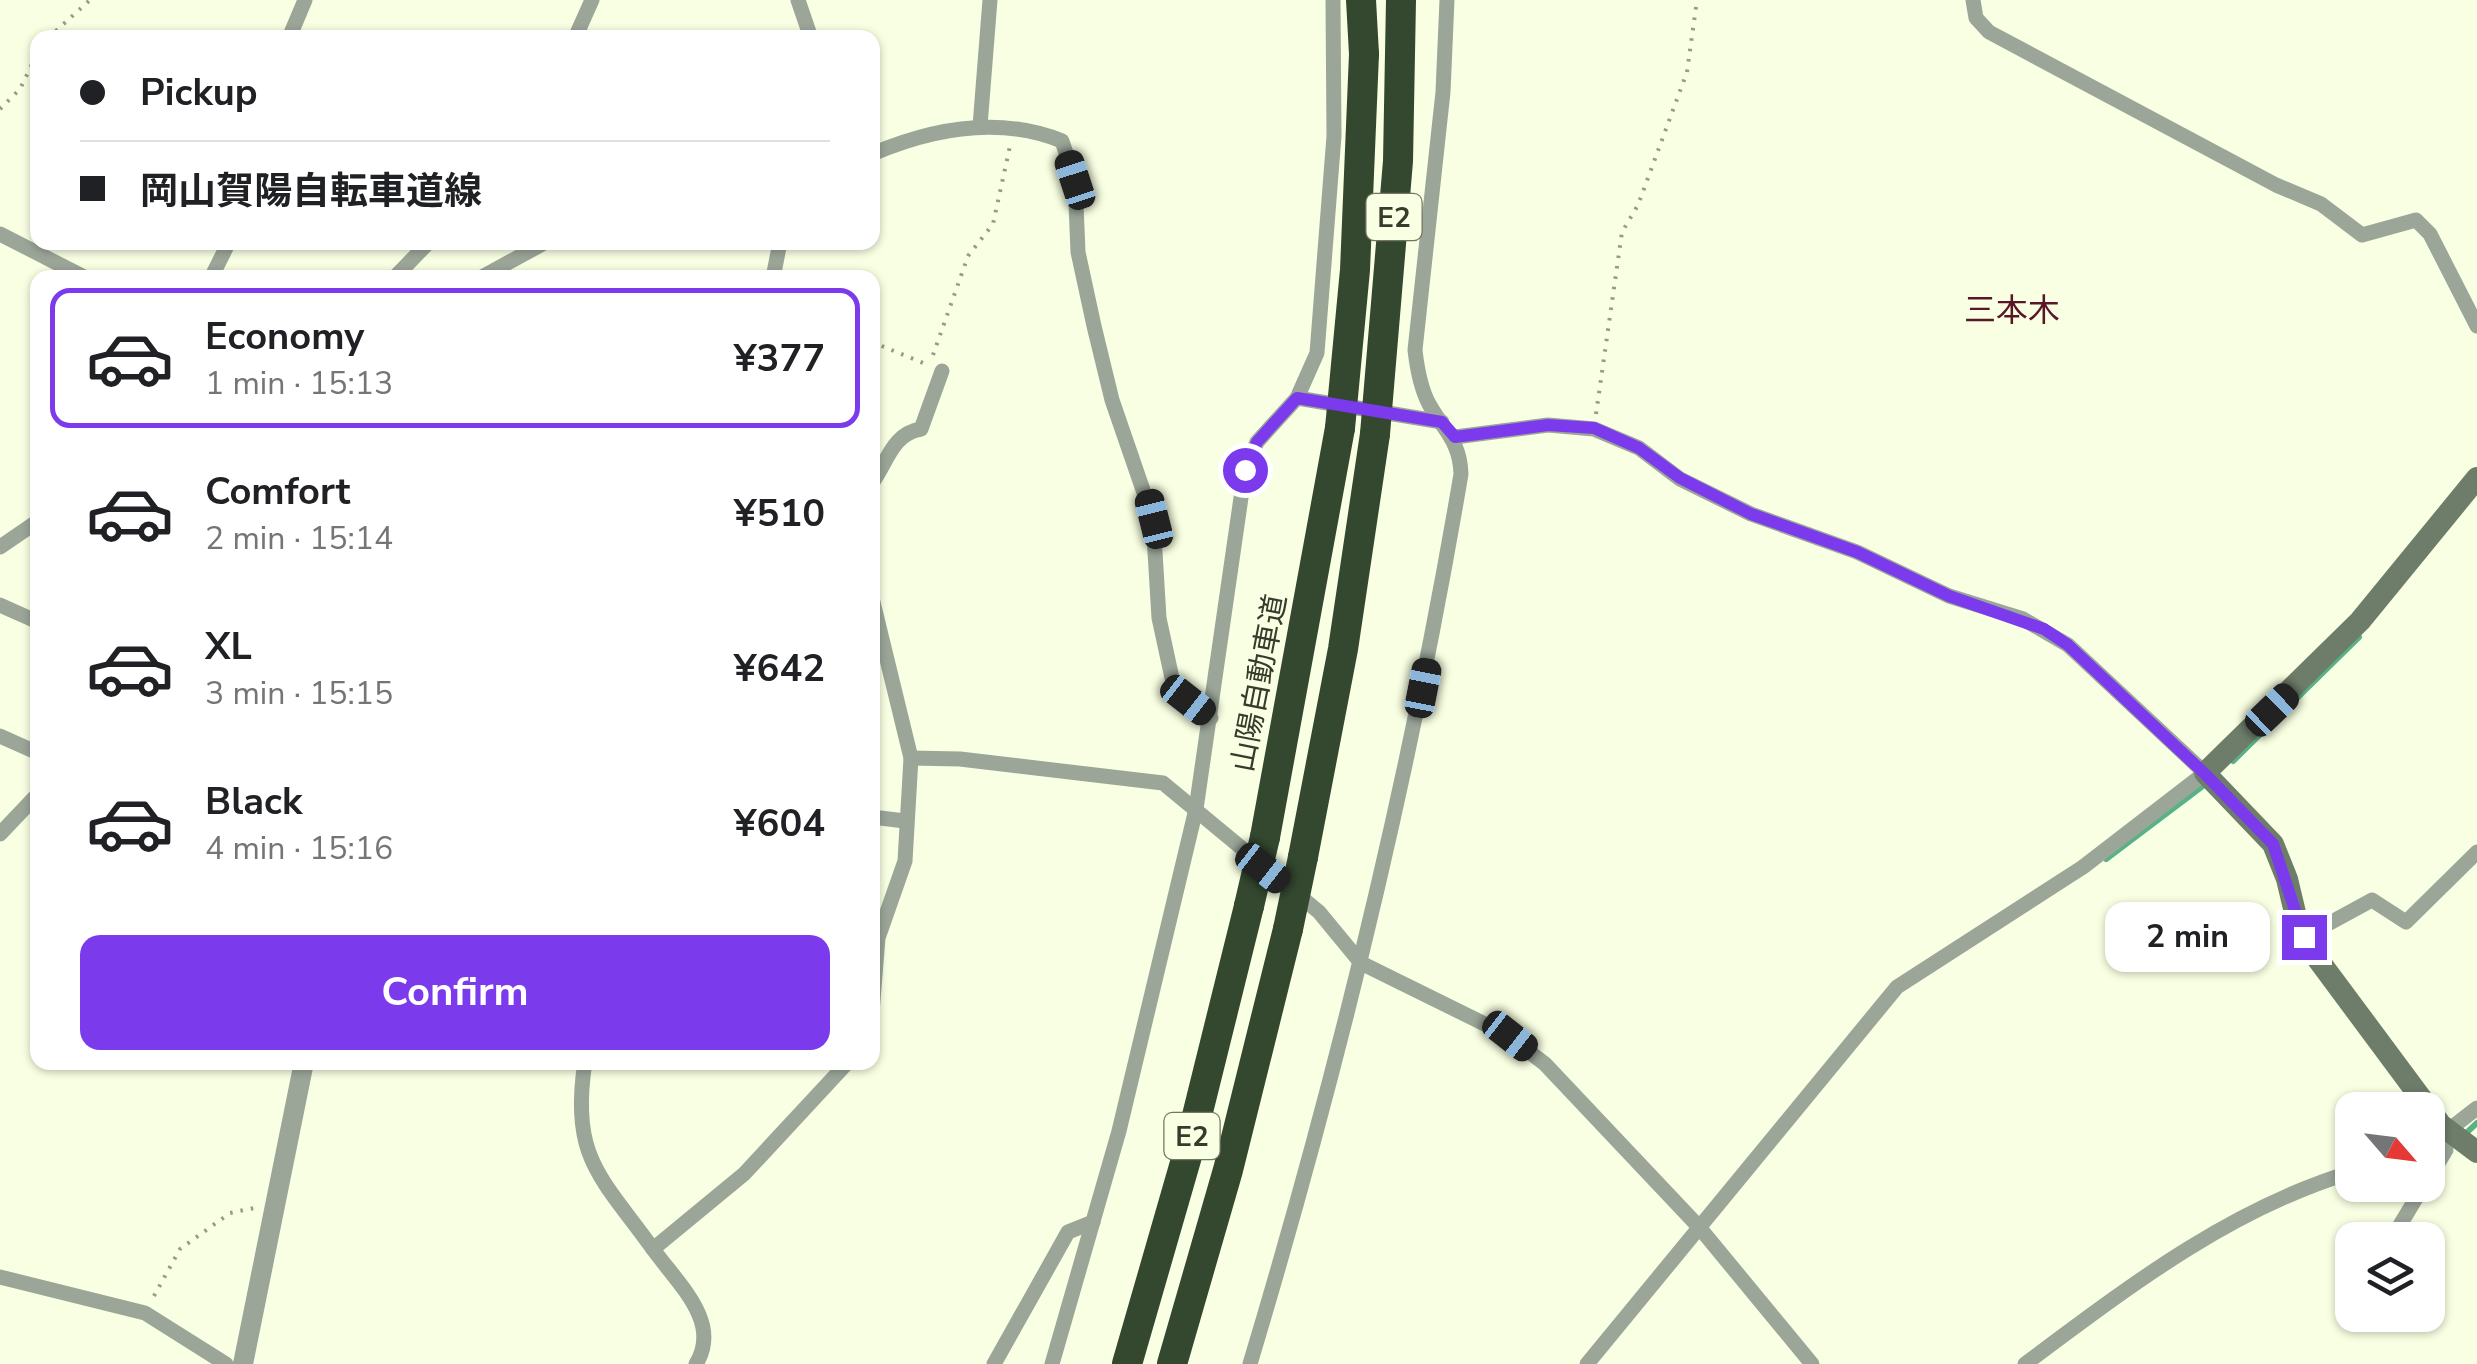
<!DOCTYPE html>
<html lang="en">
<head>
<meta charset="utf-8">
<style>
  :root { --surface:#fff; --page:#f6f6f6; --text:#202124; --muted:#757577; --line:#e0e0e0; --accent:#7c3aed }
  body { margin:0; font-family:"Nunito Sans","Noto Sans JP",sans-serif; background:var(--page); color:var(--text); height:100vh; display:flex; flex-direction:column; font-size:38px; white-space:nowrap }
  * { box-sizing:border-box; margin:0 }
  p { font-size:32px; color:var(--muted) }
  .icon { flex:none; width:55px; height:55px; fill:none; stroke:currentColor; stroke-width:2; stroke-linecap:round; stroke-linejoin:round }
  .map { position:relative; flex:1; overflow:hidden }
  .side { position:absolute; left:30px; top:270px; width:850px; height:800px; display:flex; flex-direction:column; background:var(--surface); border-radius:20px; box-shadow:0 2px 8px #0004 }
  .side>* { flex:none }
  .guide { position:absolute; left:30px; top:30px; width:850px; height:220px; border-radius:20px; box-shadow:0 2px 8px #0004; display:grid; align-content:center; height:220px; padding:0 50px; background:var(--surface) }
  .needle { width:65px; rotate:118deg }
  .tools { position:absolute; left:2335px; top:1092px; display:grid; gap:20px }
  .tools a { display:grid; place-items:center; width:110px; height:110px; border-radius:20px; background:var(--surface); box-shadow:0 2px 8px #0004; font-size:50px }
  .end { position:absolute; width:45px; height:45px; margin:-22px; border:12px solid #7c3aed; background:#fff; box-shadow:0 0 0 5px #fff }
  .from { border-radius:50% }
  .bubble { position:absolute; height:70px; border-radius:20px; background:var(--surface); box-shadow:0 2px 8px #0004; font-size:32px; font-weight:700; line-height:70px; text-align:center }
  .car { position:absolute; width:30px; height:60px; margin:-30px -15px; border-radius:12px; box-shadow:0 0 8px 2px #0007; background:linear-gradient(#222 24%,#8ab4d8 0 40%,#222 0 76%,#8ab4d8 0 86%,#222 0) }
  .guide b { display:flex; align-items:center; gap:35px; height:95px; font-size:38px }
  .guide b+b { border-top:2px solid var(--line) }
  .guide i { width:25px; height:25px; background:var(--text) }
  ul { padding:18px 0 0; list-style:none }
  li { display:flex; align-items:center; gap:30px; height:140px; margin:0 20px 15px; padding:0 30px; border:5px solid transparent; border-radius:20px }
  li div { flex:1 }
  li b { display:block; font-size:38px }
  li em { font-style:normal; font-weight:700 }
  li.current { border-color:var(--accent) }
  li>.icon { width:90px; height:90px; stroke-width:1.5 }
  .action { display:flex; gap:20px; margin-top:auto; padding:20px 50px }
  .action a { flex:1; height:115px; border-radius:20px; background:var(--accent); color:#fff; font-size:40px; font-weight:700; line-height:115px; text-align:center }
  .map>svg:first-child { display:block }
</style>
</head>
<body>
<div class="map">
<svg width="2477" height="1364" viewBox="0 0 2477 1364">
  <rect width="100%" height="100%" fill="#f8ffe2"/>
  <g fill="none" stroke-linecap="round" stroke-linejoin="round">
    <g stroke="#59b287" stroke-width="6">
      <polyline points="2233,761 2359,637"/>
      <polyline points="2106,859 2208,782"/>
      <polyline points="2463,1136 2477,1123"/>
    </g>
    <g stroke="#959b85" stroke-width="4" stroke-dasharray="2.5 8" stroke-linecap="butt">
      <polyline points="48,38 90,0"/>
      <polyline points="0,109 20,89 38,52"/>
      <polyline points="872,342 928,365"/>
      <polyline points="933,355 968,256 993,224 1010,146"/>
      <polyline points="1596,414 1622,232 1638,205 1687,72 1697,0"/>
      <polyline points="154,1296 180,1249 230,1213 254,1208"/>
    </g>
    <g stroke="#9ba699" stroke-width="15">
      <polyline points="798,0 811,38"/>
      <polyline points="1973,0 1976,18 1989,32 2276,185 2321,204 2362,235 2416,220 2430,234 2477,326"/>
      <polyline points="289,38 305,0"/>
      <polyline points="575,38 592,0"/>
      <polyline points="980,126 990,0"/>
      <path d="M872,154C933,128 1000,116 1062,141L1075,180L1078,252L1094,326L1112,400L1153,519L1159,618L1172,678L1188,700L1211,718"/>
      <polyline points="0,234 86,278"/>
      <polyline points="211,278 229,242"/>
      <polyline points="394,278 429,242"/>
      <polyline points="480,278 546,242"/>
      <polyline points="773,278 780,242"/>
      <polyline points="1297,398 1442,422"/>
      <polyline points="1455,437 1548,425 1594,429 1639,448 1680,479 1751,514 1857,552 1949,596 2023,619 2068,645 2205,773 2083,867 1897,987 1587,1364"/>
      <path d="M872,483C888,461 892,434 921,429L942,371"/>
      <polyline points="0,547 38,521"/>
      <polyline points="872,598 911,758 905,861 878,938 872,1013"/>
      <polyline points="0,605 38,622"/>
      <polyline points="0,736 38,753"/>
      <polyline points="911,758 960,759 1163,783 1319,912 1361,963 1509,1036 1545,1064 1699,1227 1812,1364"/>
      <polyline points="872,817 905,821"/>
      <polyline points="0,834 38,794"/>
      <polyline points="2304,937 2372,900 2406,922 2477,852"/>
      <path d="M585,1062C570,1157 601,1177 653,1249"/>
      <polyline points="2428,1146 2477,1108"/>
      <polyline points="2428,1180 2446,1150 2436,1141"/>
      <polyline points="2391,1240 2424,1185"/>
      <polyline points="0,1277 145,1313 226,1364"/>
      <path d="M696,1364C722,1322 678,1284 653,1249L744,1174L848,1062"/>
      <polyline points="994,1364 1068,1232 1093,1222"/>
      <polyline points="1052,1364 1119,1131 1196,809 1245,470 1257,442 1297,398 1317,353 1334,136 1333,0"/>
      <path d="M1250,1364C1338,1071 1410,776 1461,474C1460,441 1444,431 1429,404C1420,387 1417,368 1415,350L1443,92L1447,0"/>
      <path d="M2025,1364C2127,1288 2229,1209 2352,1172"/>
    </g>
    <polyline stroke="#9ba699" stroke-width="20" points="243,1364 304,1062"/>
    <polyline stroke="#6e7d6a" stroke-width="22" points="2477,478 2360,621 2205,773 2273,844 2287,879 2297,921 2314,954 2441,1125 2477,1152"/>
    <g stroke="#34482f" stroke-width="30">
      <polyline points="1361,0 1364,54"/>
      <polyline points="1265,837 1340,428"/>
      <polyline points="1303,857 1343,649 1375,434"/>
      <polyline points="1127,1364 1187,1156 1249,906"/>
      <polyline points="1172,1364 1228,1170 1288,929"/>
    </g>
    <g stroke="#34482f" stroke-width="30">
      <polyline points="1340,428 1355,270 1364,54"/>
      <polyline points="1375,434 1398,161 1401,0"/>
      <polyline points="1249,906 1265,837"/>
      <polyline points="1288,929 1303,857"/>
    </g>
  </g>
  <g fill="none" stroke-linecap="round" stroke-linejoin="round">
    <polyline stroke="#7c3aed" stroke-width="12" points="1245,470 1257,442 1297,398 1442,422 1455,437 1548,425 1594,428 1639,448 1680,478 1751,514 1857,552 1949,596 2044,629 2068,645 2205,774 2273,844 2304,937"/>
  </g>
  <g text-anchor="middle" stroke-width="10" stroke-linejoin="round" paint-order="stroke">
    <g fill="#f8ffe2" stroke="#717663" stroke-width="2.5">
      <rect x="1366.5" y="194" width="55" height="46" rx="8"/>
      <rect x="1164.5" y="1113" width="55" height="46" rx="8"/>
    </g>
    <g font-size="28" font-weight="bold" fill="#373b2c">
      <text x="1394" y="227">E2</text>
      <text x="1192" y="1146">E2</text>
    </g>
    <g font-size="30" fill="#373b2c" stroke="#f8ffe2">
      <text transform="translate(1259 683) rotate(-79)" y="10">山陽自動車道</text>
    </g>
    <g font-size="32" fill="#5a1526" stroke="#f8ffe2">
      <text x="2012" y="321">三本木</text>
    </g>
  </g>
</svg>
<div class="tools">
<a><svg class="needle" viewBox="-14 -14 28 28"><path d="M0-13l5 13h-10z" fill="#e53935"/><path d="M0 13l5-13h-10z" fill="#757577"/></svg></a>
<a><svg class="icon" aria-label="layers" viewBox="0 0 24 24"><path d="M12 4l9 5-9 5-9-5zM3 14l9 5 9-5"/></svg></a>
</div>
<i class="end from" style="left:1245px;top:470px"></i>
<i class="end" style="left:2304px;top:937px"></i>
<div class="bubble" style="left:2105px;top:902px;width:165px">2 min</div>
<i class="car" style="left:1075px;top:180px;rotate:342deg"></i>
<i class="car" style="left:1154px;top:519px;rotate:346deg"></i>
<i class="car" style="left:1423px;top:688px;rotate:11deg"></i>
<i class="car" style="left:1188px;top:700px;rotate:128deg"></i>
<i class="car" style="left:2272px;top:710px;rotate:46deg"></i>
<i class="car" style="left:1263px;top:868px;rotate:128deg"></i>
<i class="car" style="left:1510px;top:1036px;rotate:128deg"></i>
<div class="guide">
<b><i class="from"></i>Pickup</b>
<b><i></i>岡山賀陽自転車道線</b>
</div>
<section class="side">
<ul>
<li class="current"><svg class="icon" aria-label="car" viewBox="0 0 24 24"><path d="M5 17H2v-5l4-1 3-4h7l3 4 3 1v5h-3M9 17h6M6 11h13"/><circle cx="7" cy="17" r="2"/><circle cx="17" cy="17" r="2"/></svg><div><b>Economy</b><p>1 min · 15:13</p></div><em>¥377</em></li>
<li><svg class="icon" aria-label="car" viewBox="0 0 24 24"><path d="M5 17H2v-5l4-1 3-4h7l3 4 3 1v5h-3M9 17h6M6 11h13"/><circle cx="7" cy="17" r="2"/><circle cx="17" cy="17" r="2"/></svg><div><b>Comfort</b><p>2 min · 15:14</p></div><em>¥510</em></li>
<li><svg class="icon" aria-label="car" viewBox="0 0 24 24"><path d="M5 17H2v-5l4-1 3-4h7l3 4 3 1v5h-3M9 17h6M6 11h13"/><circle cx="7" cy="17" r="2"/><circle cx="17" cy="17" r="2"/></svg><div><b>XL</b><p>3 min · 15:15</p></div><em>¥642</em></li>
<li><svg class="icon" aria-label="car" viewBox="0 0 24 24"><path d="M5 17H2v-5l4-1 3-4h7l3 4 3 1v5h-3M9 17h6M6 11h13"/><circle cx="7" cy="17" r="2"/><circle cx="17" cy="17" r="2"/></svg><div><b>Black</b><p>4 min · 15:16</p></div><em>¥604</em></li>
</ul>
<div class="action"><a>Confirm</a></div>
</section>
</div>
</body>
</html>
